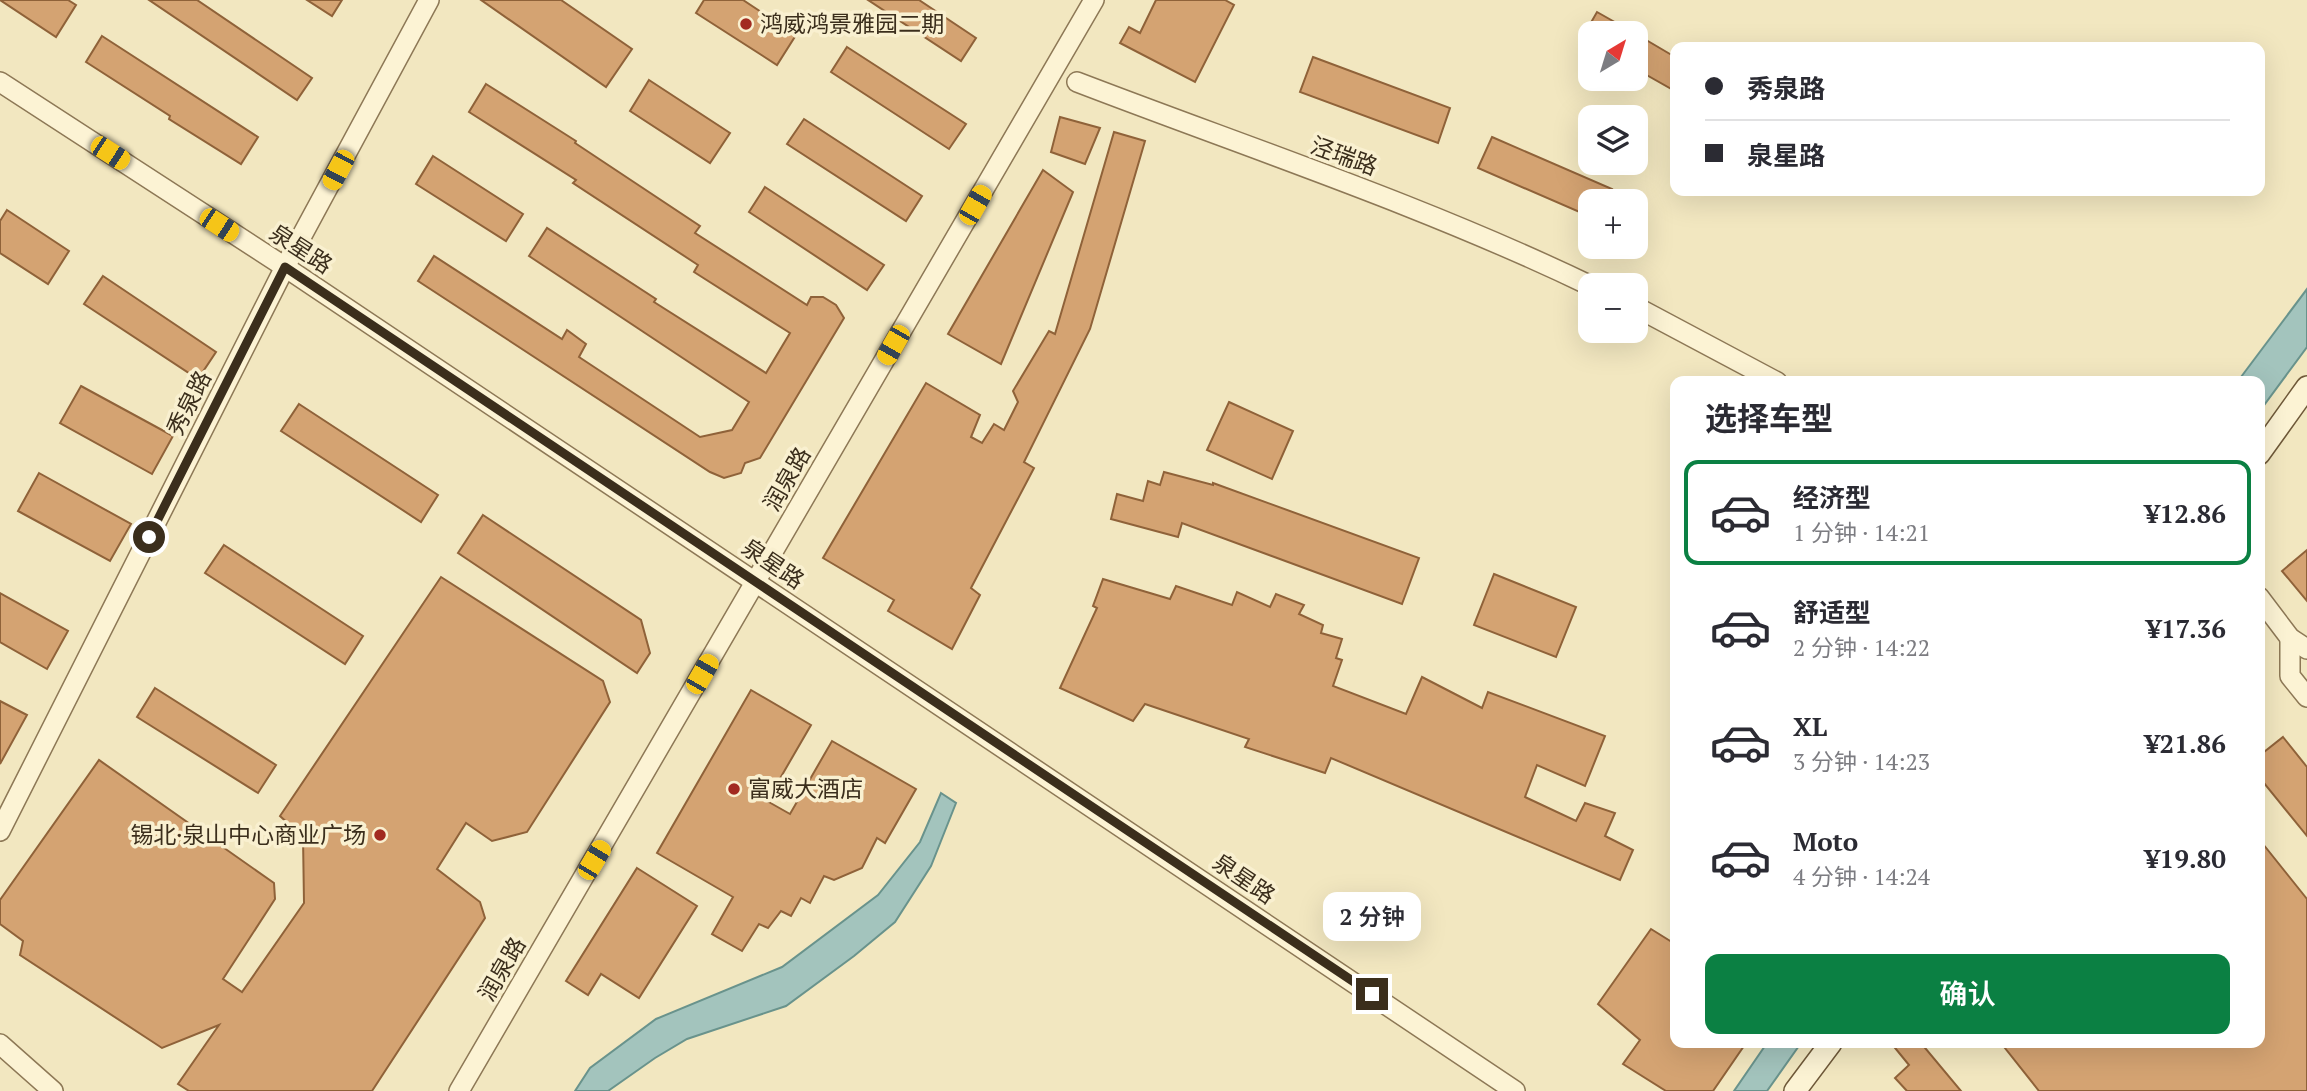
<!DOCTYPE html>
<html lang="zh">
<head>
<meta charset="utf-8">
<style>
  :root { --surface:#fff; --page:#f7f7f7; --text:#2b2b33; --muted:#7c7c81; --line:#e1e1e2; --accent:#0b8043 }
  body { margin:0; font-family:"PT Serif","Noto Sans SC",serif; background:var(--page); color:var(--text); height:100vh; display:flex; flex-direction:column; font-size:26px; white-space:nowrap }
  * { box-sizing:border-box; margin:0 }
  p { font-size:23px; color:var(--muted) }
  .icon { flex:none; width:38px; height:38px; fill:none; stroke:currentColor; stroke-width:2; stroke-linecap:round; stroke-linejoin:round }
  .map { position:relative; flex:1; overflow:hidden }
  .panel { position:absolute; left:1670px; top:376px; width:595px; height:672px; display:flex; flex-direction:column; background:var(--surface); border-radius:14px; box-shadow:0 7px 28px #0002 }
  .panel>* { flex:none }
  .banner { position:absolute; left:1670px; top:42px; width:595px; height:154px; border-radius:14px; box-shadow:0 7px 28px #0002; display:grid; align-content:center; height:154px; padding:0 35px; background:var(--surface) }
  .needle { width:46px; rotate:38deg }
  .tools { position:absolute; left:1578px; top:21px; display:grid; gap:14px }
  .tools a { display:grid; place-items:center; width:70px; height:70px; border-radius:14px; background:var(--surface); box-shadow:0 7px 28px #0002; font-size:35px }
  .end { position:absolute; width:32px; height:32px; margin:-16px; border:9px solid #3b2e1c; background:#fff; box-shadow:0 0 0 4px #fff }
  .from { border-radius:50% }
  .bubble { position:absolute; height:49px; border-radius:14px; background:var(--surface); box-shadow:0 7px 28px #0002; font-size:23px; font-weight:600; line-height:49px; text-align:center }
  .car { position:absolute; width:21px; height:42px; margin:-21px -10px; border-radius:9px; box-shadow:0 0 5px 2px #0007; background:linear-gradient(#f5c518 24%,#345 0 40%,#f5c518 0 76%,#345 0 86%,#f5c518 0) }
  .banner b { display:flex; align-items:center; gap:24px; height:66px; font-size:26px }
  .banner b+b { border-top:2px solid var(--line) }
  .banner i { width:18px; height:18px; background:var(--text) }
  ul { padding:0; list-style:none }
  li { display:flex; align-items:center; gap:21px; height:105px; margin:0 14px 10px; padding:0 21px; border:4px solid transparent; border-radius:14px }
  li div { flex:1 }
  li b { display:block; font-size:26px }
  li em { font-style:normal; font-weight:600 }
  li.active { border-color:var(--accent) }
  li>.icon { width:63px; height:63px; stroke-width:1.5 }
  h2 { padding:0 35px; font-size:32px; line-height:84px }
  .primary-button { display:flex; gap:14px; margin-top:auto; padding:14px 35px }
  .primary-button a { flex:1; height:80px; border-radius:14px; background:var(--accent); color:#fff; font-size:28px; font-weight:600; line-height:80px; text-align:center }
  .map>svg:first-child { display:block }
</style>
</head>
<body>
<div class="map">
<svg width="2307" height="1091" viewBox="0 0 2307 1091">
  <rect width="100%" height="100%" fill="#f2e7c0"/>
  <g fill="#a3c4bd" stroke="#69938c" stroke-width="2">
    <polygon points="2307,289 2307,347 2259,412 2259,382 2238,381"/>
    <polygon points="941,793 956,803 931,866 895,922 854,956 786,1006 687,1039 655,1058 608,1091 575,1091 590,1068 656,1019 782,967 878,895 920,842"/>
    <polygon points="1767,1043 1801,1043 1767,1091 1734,1091"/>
  </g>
  <g fill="#d4a372" stroke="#8f6239" stroke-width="2">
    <polygon points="0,0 68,0 76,5 56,37"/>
    <polygon points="149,0 197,0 312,78 297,100"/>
    <polygon points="307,0 342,0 332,16"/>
    <polygon points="481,0 561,0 632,49 606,87"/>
    <polygon points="704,0 743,0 796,35 777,65 696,13"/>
    <polygon points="868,0 919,0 976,38 961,61"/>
    <polygon points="1156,0 1225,0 1234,5 1195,82 1120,43 1129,27 1140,33"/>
    <polygon points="1597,12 1634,33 1585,33"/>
    <polygon points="1636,34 1675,57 1675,91 1636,69"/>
    <polygon points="102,36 258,137 241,164 169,119 170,116 86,62"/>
    <polygon points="847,47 966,124 949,149 831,72"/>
    <polygon points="1313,57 1450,108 1438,143 1300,92"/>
    <polygon points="649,80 730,133 710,163 630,111"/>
    <polygon points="486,84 576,141 575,143 700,226 695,233 807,305 811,297 823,297 836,305 844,318 760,458 745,463 741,473 724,478 710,472 418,281 434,256 562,339 567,330 586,344 579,357 700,437 732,430 749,402 529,256 547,228 656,299 654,302 766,373 790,333 694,272 698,265 573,183 576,180 469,112"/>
    <polygon points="1060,117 1100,128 1085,164 1051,152"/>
    <polygon points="804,119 922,196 906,221 787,144"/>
    <polygon points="1114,132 1145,141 1090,329 1024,462 1034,468 971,588 980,595 952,649 888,611 894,600 823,558 926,383 980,415 971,437 982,443 994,424 1004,430 1018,402 1013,391 1049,331 1055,334"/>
    <polygon points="1492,137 1612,189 1607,201 1591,201 1591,217 1478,168"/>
    <polygon points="433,156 523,214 506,241 416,184"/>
    <polygon points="1043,170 1073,192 1001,364 948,334"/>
    <polygon points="765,187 884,265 867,290 749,212"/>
    <polygon points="7,210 69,251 48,284 0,253 0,221"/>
    <polygon points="103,276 216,352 198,379 84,304"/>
    <polygon points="81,386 173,436 152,474 60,423"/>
    <polygon points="1229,402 1293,431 1272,479 1207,450"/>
    <polygon points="299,404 438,495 421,522 281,431"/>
    <polygon points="1164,472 1213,485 1213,483 1419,558 1402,604 1182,523 1178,537 1111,519 1117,494 1143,501 1148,481 1160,485"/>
    <polygon points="39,473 131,524 110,561 18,511"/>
    <polygon points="483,515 641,620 650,653 637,673 458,553"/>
    <polygon points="224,545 363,636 345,664 205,573"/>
    <polygon points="2307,550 2307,601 2282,571"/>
    <polygon points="1494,574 1576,607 1556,657 1474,625"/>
    <polygon points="441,577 603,681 610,702 527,832 492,841 466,823 437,869 480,902 485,918 372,1091 189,1091 178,1084 219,1025 162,1048 20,955 23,941 0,924 0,900 99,760 274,883 275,899 223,979 242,992 304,903 303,837 280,816"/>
    <polygon points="1103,579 1170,599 1176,586 1232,605 1237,592 1270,607 1276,594 1304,605 1299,614 1323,625 1321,633 1342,639 1336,658 1342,660 1333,686 1406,714 1422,677 1482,708 1488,692 1605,736 1585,786 1537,765 1525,797 1576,821 1585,803 1615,813 1605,836 1633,850 1620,880 1331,758 1325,773 1245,747 1249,739 1145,704 1133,721 1060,688 1097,608 1093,606"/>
    <polygon points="0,593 68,631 47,669 0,642"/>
    <polygon points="155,688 276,765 258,793 137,717"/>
    <polygon points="751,690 811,725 767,801 790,814 832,741 916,789 885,843 877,838 862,868 834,880 824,876 810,903 801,898 791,916 781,911 768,928 759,924 742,951 712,934 733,897 657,853"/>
    <polygon points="0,701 27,715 0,764"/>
    <polygon points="2283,737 2307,767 2307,836 2259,777 2259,756"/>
    <polygon points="2259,839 2307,899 2307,1091 2039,1091 2001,1043 2259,1043"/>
    <polygon points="637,868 697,906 639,998 601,974 588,995 566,981"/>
    <polygon points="1651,929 1675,944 1675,1043 1746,1043 1713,1091 1666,1091 1623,1064 1640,1040 1598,1004"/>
    <polygon points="1891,1043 1921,1043 1961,1091 1907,1091 1895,1078 1909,1065"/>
  </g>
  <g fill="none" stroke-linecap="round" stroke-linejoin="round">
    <g stroke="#8d7856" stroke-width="22">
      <g id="tertiary">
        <polyline points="0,82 285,267 1515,1091"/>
        <path d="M1077,82C1249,148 1425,206 1591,286"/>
        <polyline points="1636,307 1777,382"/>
        <polyline points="2259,597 2290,638 2307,649"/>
        <polyline points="2290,638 2290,676 2307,697"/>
        <polyline points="0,831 285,267 429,0"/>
        <polyline points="0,1044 53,1091"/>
        <polyline points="459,1091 1094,0"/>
      </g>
    </g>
    <g stroke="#6f5939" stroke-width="24">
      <g id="secondary">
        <polyline points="2259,454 2307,387"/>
        <polyline points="1795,1091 1831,1043"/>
      </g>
    </g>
    <use href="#tertiary" stroke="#fcf3d4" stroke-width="19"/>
    <use href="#secondary" stroke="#fcf3d4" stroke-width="21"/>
  </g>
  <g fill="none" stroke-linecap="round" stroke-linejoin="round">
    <polyline stroke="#3b2e1c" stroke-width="9" points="149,537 285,267 1372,994"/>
  </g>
  <g fill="#a22a20" stroke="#f9f0d0" stroke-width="2.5">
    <circle cx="746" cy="24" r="7"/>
    <circle cx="734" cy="789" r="7"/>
    <circle cx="380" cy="835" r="7"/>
  </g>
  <g text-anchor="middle" stroke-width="7" stroke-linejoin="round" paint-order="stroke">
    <g font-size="23" fill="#3b2e1c" stroke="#f9f0d0" text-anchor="start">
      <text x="760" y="32">鸿威鸿景雅园二期</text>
      <text x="748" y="797">富威大酒店</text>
      <text x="366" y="843" text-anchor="end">锡北·泉山中心商业广场</text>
    </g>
    <g font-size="23" fill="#3b2e1c" stroke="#f9f0d0">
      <text transform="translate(1344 156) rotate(20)" y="8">泾瑞路</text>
      <text transform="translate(301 249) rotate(33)" y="8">泉星路</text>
      <text transform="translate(189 403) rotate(-63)" y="8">秀泉路</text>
      <text transform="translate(787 479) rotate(-60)" y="8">润泉路</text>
      <text transform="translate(773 564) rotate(34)" y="8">泉星路</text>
      <text transform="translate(1244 879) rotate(34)" y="8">泉星路</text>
      <text transform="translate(502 969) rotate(-60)" y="8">润泉路</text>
    </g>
  </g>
</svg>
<div class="tools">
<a><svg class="needle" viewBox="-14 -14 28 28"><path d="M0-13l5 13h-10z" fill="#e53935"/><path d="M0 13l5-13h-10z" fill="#7c7c81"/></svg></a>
<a><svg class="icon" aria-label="layers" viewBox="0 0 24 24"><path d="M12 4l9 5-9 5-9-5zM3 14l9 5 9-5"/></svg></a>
<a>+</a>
<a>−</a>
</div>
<i class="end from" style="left:149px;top:537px"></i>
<i class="end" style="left:1372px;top:994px"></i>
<div class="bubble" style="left:1323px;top:892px;width:98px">2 分钟</div>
<i class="car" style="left:110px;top:153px;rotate:123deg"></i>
<i class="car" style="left:338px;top:170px;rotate:208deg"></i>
<i class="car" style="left:975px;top:205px;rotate:30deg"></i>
<i class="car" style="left:219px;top:225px;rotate:123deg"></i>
<i class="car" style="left:893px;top:345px;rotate:210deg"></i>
<i class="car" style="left:702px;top:674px;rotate:30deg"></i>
<i class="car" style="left:594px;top:860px;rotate:31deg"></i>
<div class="banner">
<b><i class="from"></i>秀泉路</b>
<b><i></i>泉星路</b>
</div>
<section class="panel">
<h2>选择车型</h2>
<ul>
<li class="active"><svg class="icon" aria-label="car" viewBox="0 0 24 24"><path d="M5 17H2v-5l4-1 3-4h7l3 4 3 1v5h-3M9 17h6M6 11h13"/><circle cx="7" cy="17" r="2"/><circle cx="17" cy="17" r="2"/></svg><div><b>经济型</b><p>1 分钟 · 14:21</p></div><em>¥12.86</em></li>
<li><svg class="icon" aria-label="car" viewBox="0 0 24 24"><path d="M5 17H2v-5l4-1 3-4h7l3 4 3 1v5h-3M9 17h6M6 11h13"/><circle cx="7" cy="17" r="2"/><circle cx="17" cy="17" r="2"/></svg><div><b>舒适型</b><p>2 分钟 · 14:22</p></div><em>¥17.36</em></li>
<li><svg class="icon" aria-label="car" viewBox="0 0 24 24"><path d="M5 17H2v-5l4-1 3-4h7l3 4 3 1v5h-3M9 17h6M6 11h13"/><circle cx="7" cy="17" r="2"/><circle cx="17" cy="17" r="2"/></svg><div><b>XL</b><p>3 分钟 · 14:23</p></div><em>¥21.86</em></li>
<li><svg class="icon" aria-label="car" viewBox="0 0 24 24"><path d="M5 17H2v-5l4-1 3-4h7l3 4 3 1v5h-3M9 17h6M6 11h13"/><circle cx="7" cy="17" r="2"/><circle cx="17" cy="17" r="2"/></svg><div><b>Moto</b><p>4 分钟 · 14:24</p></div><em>¥19.80</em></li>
</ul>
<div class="primary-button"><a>确认</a></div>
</section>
</div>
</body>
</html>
